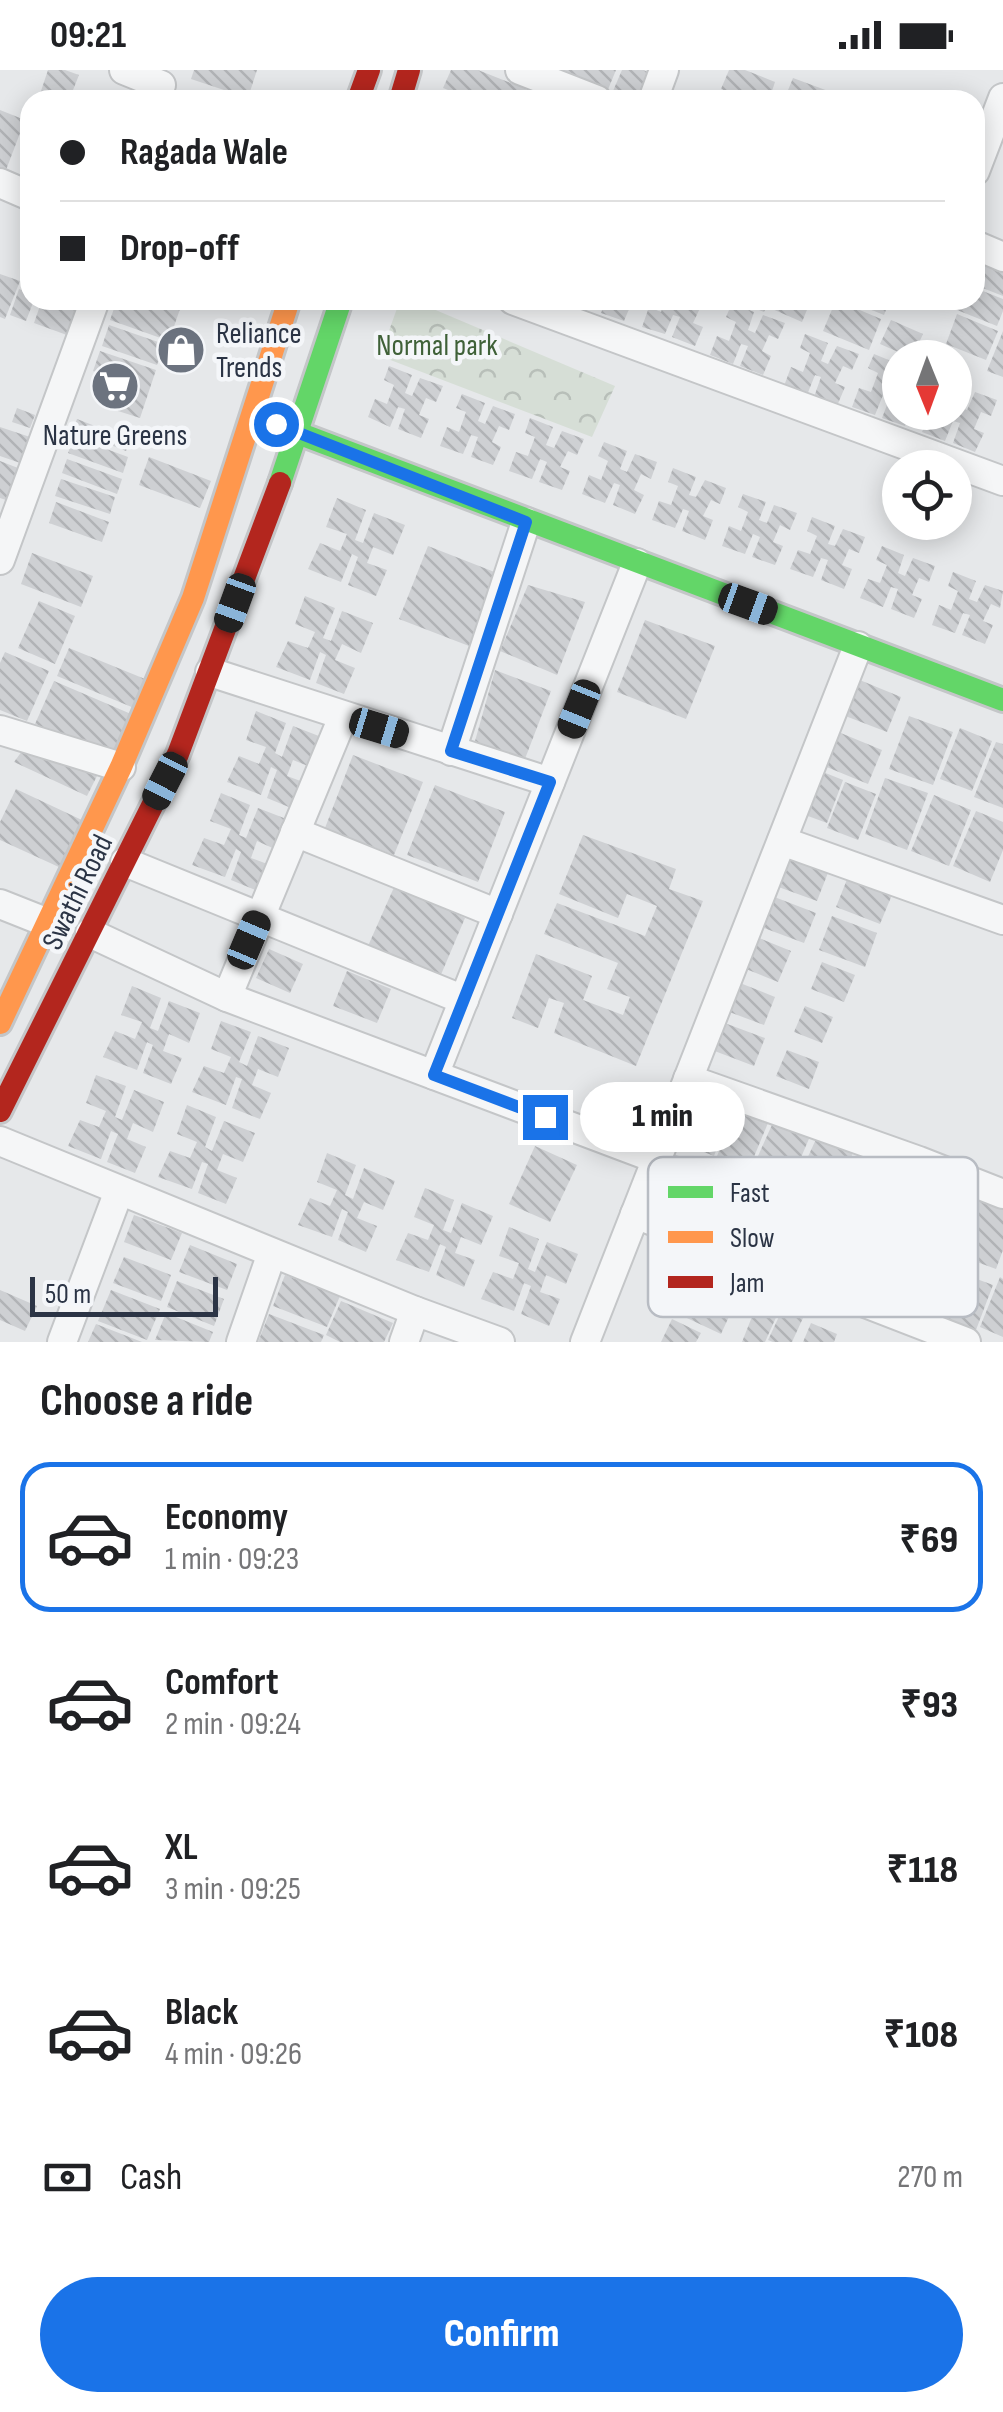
<!DOCTYPE html>
<html lang="en">
<head>
<meta charset="utf-8">
<style>
  :root { --surface:#fff; --page:#f6f6f6; --text:#202124; --muted:#757577; --line:#e0e0e0; --accent:#1a73e8 }
  body { margin:0; font-family:"Sofia Sans Condensed",sans-serif; background:var(--page); color:var(--text); height:100vh; display:flex; flex-direction:column; font-size:38px; white-space:nowrap }
  * { box-sizing:border-box; margin:0 }
  p { font-size:32px; color:var(--muted) }
  .icon { flex:none; width:55px; height:55px; fill:none; stroke:currentColor; stroke-width:2; stroke-linecap:round; stroke-linejoin:round }
  .map { position:relative; height:1272px; overflow:hidden }
  .drawer { display:flex; flex-direction:column; background:var(--surface); flex:1 }
  .drawer>* { flex:none }
  .top-card { position:absolute; left:20px; top:20px; width:965px; height:220px; border-radius:30px; box-shadow:0 5px 25px #0003; display:grid; align-content:center; height:220px; padding:0 40px; background:var(--surface) }
  .needle { width:65px; rotate:179deg }
  .buttons { position:absolute; left:882px; top:270px; display:grid; gap:20px }
  .buttons a { display:grid; place-items:center; width:90px; height:90px; border-radius:50%; background:var(--surface); box-shadow:0 5px 25px #0003; font-size:50px }
  .scale { position:absolute; left:30px; bottom:25px; width:188px; box-sizing:border-box; padding-left:10px; border:5px solid #2b3445; border-top:0; font-size:28px; line-height:35px; white-space:nowrap; color:#2b3445; -webkit-text-stroke:8px #f4f6f9; paint-order:stroke }
  .end { position:absolute; width:45px; height:45px; margin:-22px; border:12px solid #1a73e8; background:#fff; box-shadow:0 0 0 5px #fff }
  .from { border-radius:50% }
  .bubble { position:absolute; height:70px; border-radius:35px; background:var(--surface); box-shadow:0 5px 25px #0003; font-size:32px; font-weight:800; line-height:70px; text-align:center }
  .car { position:absolute; width:30px; height:60px; margin:-30px -15px; border-radius:12px; box-shadow:0 0 8px 2px #0007; background:linear-gradient(#222 24%,#8ab4d8 0 40%,#222 0 76%,#8ab4d8 0 86%,#222 0) }
  .top-card b { display:flex; align-items:center; gap:35px; height:95px; font-size:38px }
  .top-card b+b { border-top:2px solid var(--line) }
  .top-card i { width:25px; height:25px; background:var(--text) }
  ul { padding:0; list-style:none }
  li { display:flex; align-items:center; gap:30px; height:150px; margin:0 20px 15px; padding:0 20px; border:5px solid transparent; border-radius:30px }
  li div { flex:1 }
  li b { display:block; font-size:38px }
  li em { font-style:normal; font-weight:800 }
  li.on { border-color:var(--accent) }
  li>.icon { width:90px; height:90px; stroke-width:1.5 }
  h2 { padding:0 40px; font-size:45px; line-height:120px }
  .pay { display:flex; align-items:center; gap:25px; height:110px; padding:0 40px; font-size:38px }
  .pay p { margin-inline-start:auto }
  .button { display:flex; gap:20px; margin-top:auto; padding:20px 40px }
  .button a { flex:1; height:115px; border-radius:60px; background:var(--accent); color:#fff; font-size:40px; font-weight:800; line-height:115px; text-align:center }
  .status { display:flex; justify-content:space-between; align-items:center; height:70px; padding:0 50px; background:var(--surface); direction:ltr }
  .status svg { height:28px; fill:currentColor }
  .map>svg:first-child { display:block }
</style>
</head>
<body>
<div class="status"><b>09:21</b><svg viewBox="0 0 49 12"><path d="M0 12V9h3v3zM5 12V6h3v6zM10 12V3h3v9zM15 12V0h3v12zM26 1h20v11H26zM47 4h2v5h-2z"/></svg></div>
<div class="map">
<svg width="1003" height="1272" viewBox="0 0 1003 1272">
  <defs>
    <pattern id="park-crowns" width="20" height="18" patternUnits="userSpaceOnUse" patternTransform="scale(2.5)"><rect width="20" height="18" fill="#d6ded6"/><path d="M2 6a3 3 0 1 1 6 0M12 15a3 3 0 1 1 6 0" fill="none" stroke="#b8bfb9"/></pattern>
    <pattern id="building-back-hatch" width="6" height="6" patternUnits="userSpaceOnUse" patternTransform="scale(2.5)"><rect width="6" height="6" fill="#ced0d3"/><path d="M-1 5l2 2M0 0l6 6M5-1l2 2" fill="none" stroke="#b1b3b6"/></pattern>
  </defs>
  <rect width="100%" height="100%" fill="#e6e8ea"/>
  <polygon fill="url(#park-crowns)" points="400,230 412,230 615,316 592,367 380,286"/>
  <g fill="url(#building-back-hatch)">
    <polygon points="48,0 65,0 79,5 69,30 38,30"/>
    <polygon points="194,0 257,0 248,28 191,9"/>
    <polygon points="451,0 478,0 526,19 522,30 473,30 443,18"/>
    <polygon points="564,0 616,0 607,22 563,4"/>
    <polygon points="622,0 643,0 658,6 648,30 636,30 613,21"/>
    <polygon points="729,0 745,0 775,12 769,30 748,30 721,19"/>
    <polygon points="793,8 839,25 837,30 784,30"/>
    <polygon points="0,40 25,50 6,100 0,98"/>
    <polygon points="975,185 1003,196 1003,226 975,215"/>
    <polygon points="0,204 20,211 5,249 0,247"/>
    <polygon points="975,218 1003,229 1003,241 997,256 957,240 962,230 975,230"/>
    <polygon points="19,219 30,223 30,230 34,230 26,251 10,245"/>
    <polygon points="42,230 84,243 75,268 34,253"/>
    <polygon points="117,230 164,230 181,236 169,271 110,250"/>
    <polygon points="567,230 598,230 594,240"/>
    <polygon points="606,230 632,232 624,251 601,243"/>
    <polygon points="665,230 687,234 688,230 714,230 710,240 701,236 693,253 703,257 695,276 672,267 680,247 673,245 665,264 642,257 649,237 661,242"/>
    <polygon points="734,230 769,230 764,242"/>
    <polygon points="774,230 811,230 802,252 770,238"/>
    <polygon points="836,230 881,249 869,280 823,261"/>
    <polygon points="847,230 890,230 884,245"/>
    <polygon points="732,233 754,242 748,260 755,263 763,245 785,253 778,269 769,265 762,281 771,286 763,305 740,296 748,276 741,274 733,294 710,285 717,266 729,271 736,252 726,247"/>
    <polygon points="957,244 998,261 986,290 946,274"/>
    <polygon points="891,250 923,264 912,288 880,274"/>
    <polygon points="109,255 164,274 157,295 102,276"/>
    <polygon points="1003,261 1003,307 987,301"/>
    <polygon points="805,264 828,273 821,291 828,294 837,276 859,284 852,300 843,296 835,313 845,317 837,336 814,327 821,307 815,305 807,325 784,316 791,297 803,302 810,283 800,278"/>
    <polygon points="100,281 156,300 140,348 118,341 127,313 93,301"/>
    <polygon points="874,284 896,293 890,311 897,314 900,308 900,342 911,342 905,356 882,348 890,327 883,325 875,345 852,337 859,318 871,322 878,303 868,298"/>
    <polygon points="389,296 412,305 405,323 412,326 420,308 443,316 436,332 426,328 419,345 429,349 421,368 398,359 405,339 398,337 390,357 368,347 375,329 387,334 394,315 384,310"/>
    <polygon points="955,314 966,319 960,337 967,340 975,322 997,330 991,346 981,342 974,359 984,363 975,382 953,373 960,353 953,351 945,371 922,362 930,343 941,348 943,342 955,342"/>
    <polygon points="462,324 485,333 478,351 485,354 493,336 515,344 509,360 499,356 492,372 501,377 493,395 471,387 478,367 471,365 463,384 440,376 447,357 459,362 466,342 456,338"/>
    <polygon points="17,338 35,345 30,358 12,352"/>
    <polygon points="530,348 553,357 546,375 554,378 562,361 584,369 577,385 568,381 560,397 570,401 562,420 539,412 547,392 540,389 532,409 509,401 516,382 528,386 535,367 525,363"/>
    <polygon points="77,349 131,370 126,381 73,360"/>
    <polygon points="0,357 36,369 26,395 0,386"/>
    <polygon points="74,367 128,387 123,403 68,383"/>
    <polygon points="604,372 627,381 620,399 627,402 635,384 657,392 651,409 641,404 634,420 644,425 635,444 613,435 620,415 614,413 605,433 582,424 589,405 601,410 608,391 598,386"/>
    <polygon points="149,387 211,411 200,438 139,415"/>
    <polygon points="67,389 122,409 117,424 62,403"/>
    <polygon points="0,391 18,398 6,430 0,428"/>
    <polygon points="673,398 696,407 689,425 696,427 705,410 726,418 720,434 711,430 703,446 713,450 705,470 682,461 689,441 683,439 675,458 652,450 659,431 671,435 678,416 668,412"/>
    <polygon points="61,409 115,427 110,444 55,426"/>
    <polygon points="743,424 766,432 759,450 767,453 774,435 797,443 790,460 780,455 773,472 783,476 775,495 752,487 760,467 753,464 745,484 722,476 729,456 741,461 748,442 738,437"/>
    <polygon points="337,428 366,440 355,470 363,473 374,443 405,455 393,485 373,477 367,493 387,500 376,526 348,515 358,487 352,484 341,512 308,499 320,473 340,481 347,464 326,457"/>
    <polygon points="56,432 109,452 102,472 49,453"/>
    <polygon points="812,447 835,456 828,474 835,476 843,459 865,467 859,483 849,479 842,495 852,499 844,519 821,510 828,490 821,488 813,507 790,499 798,480 810,484 817,466 807,461"/>
    <polygon points="428,476 497,503 469,576 399,549"/>
    <polygon points="882,476 904,485 898,503 905,506 913,488 935,496 929,512 919,508 912,525 922,529 914,548 891,539 898,519 891,517 883,537 860,528 868,509 880,513 887,495 876,490"/>
    <polygon points="32,483 93,506 81,537 21,514"/>
    <polygon points="953,502 976,511 969,529 977,532 985,515 1003,521 1000,538 991,534 983,551 993,555 985,574 962,565 970,545 963,543 955,563 932,555 939,535 951,540 958,521 948,516"/>
    <polygon points="528,515 585,532 557,605 500,581"/>
    <polygon points="305,526 335,538 323,568 331,571 342,541 373,553 361,583 342,574 335,590 355,598 344,624 316,613 326,585 320,582 310,610 276,597 288,571 308,578 315,562 295,554"/>
    <polygon points="39,531 75,546 55,594 18,578"/>
    <polygon points="645,550 715,576 686,649 617,622"/>
    <polygon points="69,578 145,609 134,638 57,606"/>
    <polygon points="5,582 49,601 27,651 0,640 0,593"/>
    <polygon points="495,600 551,621 523,694 475,671"/>
    <polygon points="850,606 901,627 887,662 835,642"/>
    <polygon points="54,611 131,644 113,687 35,654"/>
    <polygon points="256,641 286,653 275,683 282,687 293,656 324,668 313,698 293,690 287,706 306,713 296,740 267,728 277,700 271,697 261,725 227,712 239,686 259,694 266,677 246,670"/>
    <polygon points="909,646 953,662 933,715 889,699"/>
    <polygon points="960,658 992,671 972,721 940,709"/>
    <polygon points="831,659 882,680 868,714 817,693"/>
    <polygon points="996,672 1003,674 1003,738 974,727"/>
    <polygon points="25,677 99,702 87,726 14,692"/>
    <polygon points="353,685 423,712 394,785 325,758"/>
    <polygon points="813,698 843,710 827,753 797,742"/>
    <polygon points="885,708 928,723 907,780 865,764"/>
    <polygon points="845,712 876,724 858,770 827,758"/>
    <polygon points="435,715 505,742 478,812 407,785"/>
    <polygon points="16,719 84,751 61,798 0,770 0,752"/>
    <polygon points="221,723 250,735 239,765 246,768 258,738 289,750 277,780 257,771 251,788 270,795 260,822 231,810 241,782 236,779 225,807 192,795 204,768 224,775 231,759 210,751"/>
    <polygon points="934,725 971,740 949,796 911,781"/>
    <polygon points="976,741 1003,752 1003,780 990,812 953,796"/>
    <polygon points="583,765 676,799 669,819 703,831 636,996 554,963 564,933 549,928 538,958 512,948 536,884 592,906 583,930 623,945 630,927 607,919 618,893 544,864 557,833 645,866 657,836 627,824 618,848 559,824"/>
    <polygon points="786,779 831,795 817,831 773,815"/>
    <polygon points="850,802 894,820 880,854 836,837"/>
    <polygon points="395,815 465,848 440,907 368,876"/>
    <polygon points="764,823 816,843 804,873 753,854"/>
    <polygon points="832,846 877,863 865,897 819,880"/>
    <polygon points="759,868 791,881 778,912 746,899"/>
    <polygon points="269,879 303,894 290,923 256,908"/>
    <polygon points="822,892 855,905 844,932 811,919"/>
    <polygon points="347,901 391,919 377,953 333,936"/>
    <polygon points="735,911 775,927 764,955 724,940"/>
    <polygon points="132,916 161,928 150,958 158,961 169,931 200,943 189,973 169,964 163,981 182,988 171,1014 143,1003 153,975 147,972 137,1000 103,987 115,961 135,969 142,952 121,945"/>
    <polygon points="805,936 833,947 822,973 794,962"/>
    <polygon points="221,951 251,962 239,992 247,996 258,966 289,978 278,1007 258,999 252,1015 271,1023 260,1049 232,1038 242,1009 236,1007 226,1035 192,1022 204,996 224,1003 231,987 211,979"/>
    <polygon points="722,952 765,968 754,996 712,980"/>
    <polygon points="787,980 819,992 809,1019 776,1006"/>
    <polygon points="96,1005 126,1016 115,1047 122,1050 134,1020 164,1032 153,1062 133,1053 127,1069 146,1077 135,1103 107,1092 118,1064 111,1061 101,1089 68,1076 80,1050 99,1057 106,1041 86,1033"/>
    <polygon points="697,1019 734,1033 714,1086 676,1071"/>
    <polygon points="187,1035 216,1047 205,1077 212,1081 224,1051 255,1063 243,1092 223,1084 217,1100 237,1108 226,1134 198,1123 208,1094 202,1092 192,1119 158,1107 170,1081 190,1088 197,1072 177,1064"/>
    <polygon points="738,1035 770,1048 749,1099 717,1086"/>
    <polygon points="775,1048 811,1064 791,1111 754,1095"/>
    <polygon points="817,1067 853,1083 831,1131 795,1115"/>
    <polygon points="535,1076 577,1095 550,1152 509,1134"/>
    <polygon points="666,1081 707,1097 687,1148 645,1132"/>
    <polygon points="327,1083 356,1095 345,1125 353,1129 364,1098 395,1111 383,1140 364,1132 357,1148 377,1156 366,1182 338,1170 348,1142 342,1139 332,1167 298,1155 310,1128 330,1136 337,1120 317,1112"/>
    <polygon points="425,1118 454,1130 443,1160 451,1163 462,1133 493,1146 481,1175 461,1167 455,1183 475,1190 464,1217 436,1205 446,1177 440,1174 429,1202 396,1190 408,1163 428,1170 434,1155 414,1147"/>
    <polygon points="976,1128 1003,1138 1003,1180 996,1199 955,1184"/>
    <polygon points="134,1145 182,1163 171,1190 124,1172"/>
    <polygon points="509,1157 539,1169 528,1199 535,1202 547,1172 578,1184 566,1214 546,1205 540,1222 560,1229 549,1256 521,1244 531,1216 524,1213 514,1241 481,1229 493,1202 513,1209 519,1193 499,1186"/>
    <polygon points="190,1175 237,1194 227,1220 179,1202"/>
    <polygon points="124,1187 171,1205 161,1231 113,1213"/>
    <polygon points="955,1201 993,1215 976,1260 938,1246"/>
    <polygon points="285,1205 340,1226 327,1257 273,1236"/>
    <polygon points="692,1205 738,1227 721,1264 674,1242"/>
    <polygon points="1000,1207 1003,1209 1003,1267 980,1257"/>
    <polygon points="177,1211 224,1229 214,1256 167,1237"/>
    <polygon points="0,1220 37,1236 25,1261 0,1250"/>
    <polygon points="111,1220 160,1239 147,1270 98,1251"/>
    <polygon points="341,1231 393,1253 384,1272 340,1272 326,1265"/>
    <polygon points="757,1234 778,1243 765,1272 742,1272"/>
    <polygon points="783,1238 803,1248 792,1272 773,1272 768,1270"/>
    <polygon points="166,1243 213,1262 209,1272 155,1270"/>
    <polygon points="269,1244 324,1265 321,1272 258,1272"/>
    <polygon points="672,1249 701,1263 696,1272 661,1272"/>
    <polygon points="811,1253 837,1264 834,1272 803,1272"/>
    <polygon points="96,1254 142,1272 88,1272"/>
  </g>
  <g fill="none" stroke-linecap="round" stroke-linejoin="round">
    <g stroke="#c4c6c8" stroke-width="32">
      <g id="street">
        <polyline points="124,0 161,15"/>
        <polyline points="520,0 597,30"/>
        <polyline points="653,30 664,0"/>
        <polyline points="975,101 1003,28"/>
        <polyline points="0,113 30,126"/>
        <polyline points="975,175 1003,187"/>
        <polyline points="513,230 1003,411"/>
        <polyline points="0,490 95,230"/>
        <polyline points="210,602 550,712"/>
        <polyline points="0,660 121,697"/>
        <polyline points="451,681 526,452"/>
        <polyline points="295,762 498,844"/>
        <polyline points="782,771 1003,850"/>
        <polyline points="125,792 464,930"/>
        <polyline points="0,834 48,853"/>
        <polyline points="90,863 227,927 657,1089"/>
        <polyline points="227,927 343,647"/>
        <polyline points="434,1005 637,493"/>
        <polyline points="688,1009 919,1091 1003,1124"/>
        <polyline points="0,1071 415,1241 500,1272"/>
        <polyline points="635,1144 966,1272"/>
        <polyline points="62,1272 119,1121"/>
        <polyline points="241,1272 272,1183"/>
        <polyline points="404,1272 415,1241"/>
        <polyline points="585,1272 858,576"/>
      </g>
    </g>
    <g stroke="#c4c6c8" stroke-width="28">
      <g id="fast">
        <polyline points="253,346 1003,630"/>
        <polyline points="280,413 341,230"/>
      </g>
    </g>
    <g stroke="#c4c6c8" stroke-width="28">
      <polyline id="slow" points="0,953 121,697 193,528 289,230"/>
    </g>
    <g stroke="#c4c6c8" stroke-width="28">
      <g id="jam">
        <polyline points="358,30 369,0"/>
        <polyline points="400,30 409,0"/>
        <polyline points="0,1041 178,684 280,413"/>
      </g>
    </g>
    <use href="#street" stroke="#f5f6f7" stroke-width="28"/>
    <use href="#fast" stroke="#63d668" stroke-width="22"/>
    <use href="#slow" stroke="#ff974d" stroke-width="22"/>
    <use href="#jam" stroke="#b3261e" stroke-width="22"/>
  </g>
  <g fill="none" stroke-linecap="round" stroke-linejoin="round">
    <polyline stroke="#1a73e8" stroke-width="12" points="276,354 526,452 451,681 550,712 434,1005 545,1047"/>
  </g>
  <defs>
    <g id="shop-disc" transform="scale(2.5)"><circle r="9.5" fill="#6c737f" stroke="#f4f6f9"/><path d="M-5-2.5h2.3a2.7 3.5 0 0 1 5.4 0H5L5.5 6h-11ZM-1.5-2.5h3a1.5 2.3 0 0 0-3 0Z" fill="#fff"/></g>
    <g id="supermarket-disc" transform="scale(2.5)"><circle r="9.5" fill="#6c737f" stroke="#f4f6f9"/><path d="M-6-5.5h2.5l.6 2H6L4.5 2H-2.5L-4.4-4H-6ZM-1.5 3.2a1.3 1.3 0 1 0 .1 0ZM3 3.2a1.3 1.3 0 1 0 .1 0Z" fill="#fff"/></g>
  </defs>
  <g fill-rule="evenodd">
    <use href="#shop-disc" x="181" y="280"/>
    <use href="#supermarket-disc" x="115" y="316"/>
  </g>
  <g text-anchor="middle" stroke-width="9" stroke-linejoin="round" paint-order="stroke">
    <g font-size="30" fill="#2b3445" stroke="#f4f6f9" text-anchor="start">
      <text x="216" y="273">Reliance<tspan x="216" dy="34">Trends</tspan></text>
      <text x="115" y="375" text-anchor="middle">Nature Greens</text>
    </g>
    <g font-size="30" fill="#3f6138" stroke="#f4f6f9">
      <text x="437" y="285">Normal park</text>
    </g>
    <g font-size="30" fill="#2b3445" stroke="#f4f6f9">
      <text transform="translate(77 822) rotate(-64)" y="10">Swathi Road</text>
    </g>
  </g>
  <rect x="648" y="1087" width="330" height="160" rx="15" fill="#f4f6f9" stroke="#b8bcc3" stroke-width="2.5"/>
  <rect x="668" y="1116" width="45" height="12" fill="#63d668"/>
  <rect x="668" y="1161" width="45" height="12" fill="#ff974d"/>
  <rect x="668" y="1206" width="45" height="12" fill="#b3261e"/>
  <g font-size="28" fill="#2b3445">
    <text x="730" y="1132">Fast</text>
    <text x="730" y="1177">Slow</text>
    <text x="730" y="1222">Jam</text>
  </g>
</svg>
<div class="buttons">
<a><svg class="needle" viewBox="-14 -14 28 28"><path d="M0-13l5 13h-10z" fill="#e53935"/><path d="M0 13l5-13h-10z" fill="#757577"/></svg></a>
<a><svg class="icon" aria-label="locate" viewBox="0 0 24 24"><circle cx="12" cy="12" r="6"/><path d="M12 2v4M12 18v4M2 12h4M18 12h4"/></svg></a>
</div>
<div class="scale">50 m</div>
<i class="end from" style="left:276px;top:354px"></i>
<i class="end" style="left:545px;top:1047px"></i>
<div class="bubble" style="left:580px;top:1012px;width:165px">1 min</div>
<i class="car" style="left:235px;top:533px;rotate:200deg"></i>
<i class="car" style="left:748px;top:534px;rotate:110deg"></i>
<i class="car" style="left:579px;top:639px;rotate:202deg"></i>
<i class="car" style="left:379px;top:658px;rotate:107deg"></i>
<i class="car" style="left:165px;top:711px;rotate:207deg"></i>
<i class="car" style="left:249px;top:870px;rotate:23deg"></i>
<div class="top-card">
<b><i class="from"></i>Ragada Wale</b>
<b><i></i>Drop-off</b>
</div>
</div>
<section class="drawer">
<h2>Choose a ride</h2>
<ul>
<li class="on"><svg class="icon" aria-label="car" viewBox="0 0 24 24"><path d="M5 17H2v-5l4-1 3-4h7l3 4 3 1v5h-3M9 17h6M6 11h13"/><circle cx="7" cy="17" r="2"/><circle cx="17" cy="17" r="2"/></svg><div><b>Economy</b><p>1 min · 09:23</p></div><em>₹69</em></li>
<li><svg class="icon" aria-label="car" viewBox="0 0 24 24"><path d="M5 17H2v-5l4-1 3-4h7l3 4 3 1v5h-3M9 17h6M6 11h13"/><circle cx="7" cy="17" r="2"/><circle cx="17" cy="17" r="2"/></svg><div><b>Comfort</b><p>2 min · 09:24</p></div><em>₹93</em></li>
<li><svg class="icon" aria-label="car" viewBox="0 0 24 24"><path d="M5 17H2v-5l4-1 3-4h7l3 4 3 1v5h-3M9 17h6M6 11h13"/><circle cx="7" cy="17" r="2"/><circle cx="17" cy="17" r="2"/></svg><div><b>XL</b><p>3 min · 09:25</p></div><em>₹118</em></li>
<li><svg class="icon" aria-label="car" viewBox="0 0 24 24"><path d="M5 17H2v-5l4-1 3-4h7l3 4 3 1v5h-3M9 17h6M6 11h13"/><circle cx="7" cy="17" r="2"/><circle cx="17" cy="17" r="2"/></svg><div><b>Black</b><p>4 min · 09:26</p></div><em>₹108</em></li>
</ul>
<div class="pay"><svg class="icon" aria-label="cash" viewBox="0 0 24 24"><path d="M3 7h18v10H3z"/><circle cx="12" cy="12" r="2"/></svg>Cash<p>270 m</p></div>
<div class="button"><a>Confirm</a></div>
</section>
</body>
</html>
